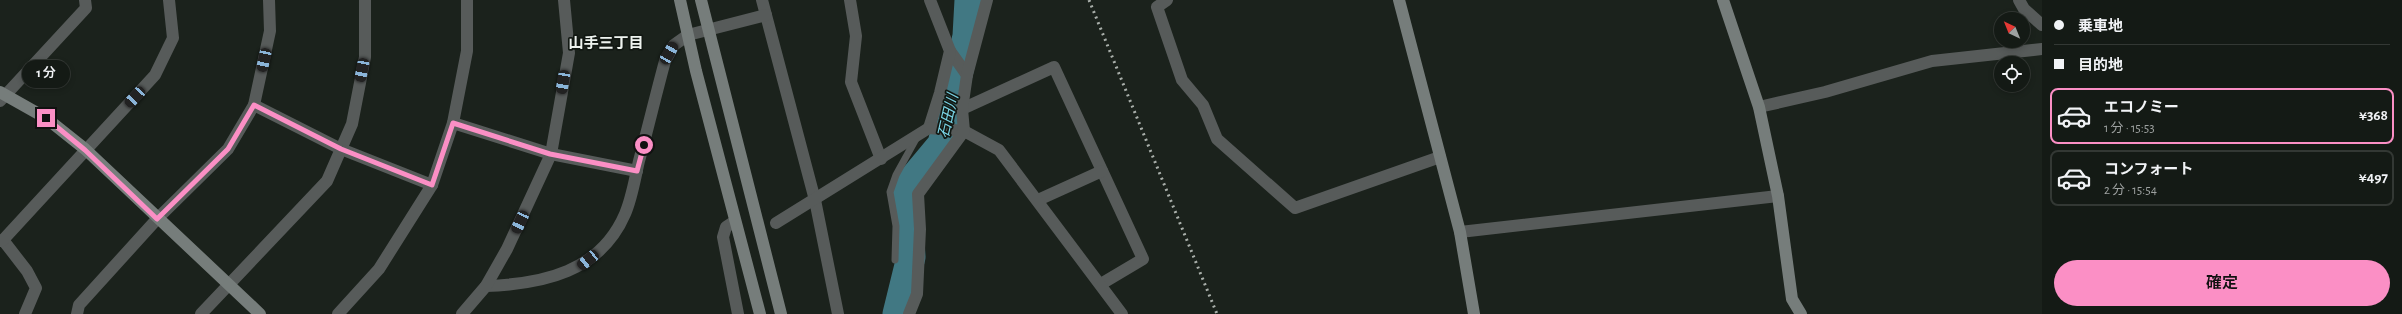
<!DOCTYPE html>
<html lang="ja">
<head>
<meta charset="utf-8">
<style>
  :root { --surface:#141a15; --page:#212722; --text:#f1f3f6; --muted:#9da1a0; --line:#333834; --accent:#fb8fc5 }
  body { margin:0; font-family:"Alegreya Sans","Noto Sans JP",sans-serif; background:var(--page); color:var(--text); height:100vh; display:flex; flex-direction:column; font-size:15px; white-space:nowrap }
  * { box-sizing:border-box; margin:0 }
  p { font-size:13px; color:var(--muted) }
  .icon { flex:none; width:22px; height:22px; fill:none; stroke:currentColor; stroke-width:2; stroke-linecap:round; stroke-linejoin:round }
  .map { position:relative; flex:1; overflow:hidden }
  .side { display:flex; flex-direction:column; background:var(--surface); width:360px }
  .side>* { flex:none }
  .hud { display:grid; align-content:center; height:88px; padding:0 12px; background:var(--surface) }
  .needle { width:26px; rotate:317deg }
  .fabs { position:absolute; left:1994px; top:12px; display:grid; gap:8px }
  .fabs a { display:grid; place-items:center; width:36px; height:36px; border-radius:50%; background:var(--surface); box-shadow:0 2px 6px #0003,0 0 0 1px var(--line); font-size:20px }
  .end { position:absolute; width:18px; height:18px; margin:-9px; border:5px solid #fb8fc5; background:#111; box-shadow:0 0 0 2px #111 }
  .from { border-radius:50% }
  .bubble { position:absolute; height:28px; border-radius:14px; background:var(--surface); box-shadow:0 2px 6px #0003,0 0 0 1px var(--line); font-size:13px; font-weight:600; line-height:28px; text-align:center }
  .car { position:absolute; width:12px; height:24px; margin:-12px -6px; border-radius:5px; box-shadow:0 0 3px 1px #0007; background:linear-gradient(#222 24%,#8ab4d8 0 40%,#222 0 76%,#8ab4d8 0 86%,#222 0) }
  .hud b { display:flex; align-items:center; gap:14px; height:38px; font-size:15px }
  .hud b+b { border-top:1px solid var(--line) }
  .hud i { width:10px; height:10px; background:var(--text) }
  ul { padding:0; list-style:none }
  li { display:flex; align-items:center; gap:12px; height:56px; margin:0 8px 6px; padding:0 4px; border:2px solid var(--line); border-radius:8px }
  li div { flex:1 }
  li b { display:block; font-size:15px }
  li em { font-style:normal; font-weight:600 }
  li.on { border-color:var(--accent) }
  li>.icon { width:36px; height:36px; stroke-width:1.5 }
  .action { display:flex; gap:8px; margin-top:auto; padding:8px 12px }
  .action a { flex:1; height:46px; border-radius:24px; background:var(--accent); color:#111; font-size:16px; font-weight:600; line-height:46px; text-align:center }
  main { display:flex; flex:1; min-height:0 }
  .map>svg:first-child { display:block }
</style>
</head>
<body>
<main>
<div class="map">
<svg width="2042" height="314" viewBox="0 0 2042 314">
  <rect width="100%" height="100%" fill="#1b221c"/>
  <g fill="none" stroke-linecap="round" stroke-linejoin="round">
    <polyline stroke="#417883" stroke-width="29" points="897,314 911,257 907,186 942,144 967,36 969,0"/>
    <polyline stroke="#575b5a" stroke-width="7" points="895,260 896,226 890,192 896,175 917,137"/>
    <g stroke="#575b5a" stroke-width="12">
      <polyline points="762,0 815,200 838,314"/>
      <polyline points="850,0 856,36 851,82 881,159"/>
      <polyline points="1167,0 1157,7 1182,80 1203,105 1217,139 1295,208 1440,157"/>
      <polyline points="2019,0 2024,9 2042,25"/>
      <polyline points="950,51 967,75"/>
      <polyline points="0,101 86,8 85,0"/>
      <polyline points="254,105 341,149 432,185"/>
      <polyline points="1759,107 1825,92 1932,61 2042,49"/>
      <polyline points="962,109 1054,67 1143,259 1101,284"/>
      <polyline points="453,123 551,154 637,171"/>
      <polyline points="929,128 940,93 950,51 930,0"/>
      <polyline points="1038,200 1102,171"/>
      <polyline points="735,221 726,227 723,237 738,314"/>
      <polyline points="776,223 929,128 964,131 999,150 1122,314"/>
      <polyline points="1460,232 1778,196"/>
      <polyline points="3,240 27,271 36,288 25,314"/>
      <polyline points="0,241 3,240 155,75 173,38 169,0"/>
      <path d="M486,286C543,284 600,272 625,214C632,198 635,178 639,161C648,128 656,94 665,61L674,45L688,35L766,15"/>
      <polyline points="77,314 79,305 157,219 228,149 254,105 270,31 269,0"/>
      <polyline points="201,314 327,181 352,124 365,57 365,0"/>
      <polyline points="338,314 379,269 432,185 453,123 467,51 467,0"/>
      <polyline points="462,314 486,286 507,249 551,154 569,53 564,0"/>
      <polyline points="909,314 917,294 920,229 918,194 964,131 962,109 967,75 987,0"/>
    </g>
    <g stroke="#767d7b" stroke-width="12">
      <polyline points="680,0 696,71 760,314"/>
      <polyline points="701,0 781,314"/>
      <polyline points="1399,0 1460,232 1474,314"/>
      <polyline points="1723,0 1759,107 1778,196 1792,299 1801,314"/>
      <polyline points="0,92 46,118 85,149 260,314"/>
    </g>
    <polyline stroke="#a9afaa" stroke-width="3" stroke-dasharray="2 4" stroke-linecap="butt" points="1089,0 1217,314"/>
  </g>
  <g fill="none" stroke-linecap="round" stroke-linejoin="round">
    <polyline stroke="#fb8fc5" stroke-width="5" points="46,118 85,150 157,219 228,149 254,105 341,149 432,185 453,123 550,154 637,171 644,145"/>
  </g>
  <g text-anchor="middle" stroke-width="3.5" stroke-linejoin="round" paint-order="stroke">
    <g font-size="15" font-weight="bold" fill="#eef3ef" stroke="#121813">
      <text x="606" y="48">山手三丁目</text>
    </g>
    <g font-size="15" font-style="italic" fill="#7ad4e6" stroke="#121813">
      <text transform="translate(948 116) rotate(-77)" y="5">石田川</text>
    </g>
  </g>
</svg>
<div class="fabs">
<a><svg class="needle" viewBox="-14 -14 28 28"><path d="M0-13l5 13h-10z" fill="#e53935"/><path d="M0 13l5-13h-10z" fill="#9da1a0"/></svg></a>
<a><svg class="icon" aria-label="locate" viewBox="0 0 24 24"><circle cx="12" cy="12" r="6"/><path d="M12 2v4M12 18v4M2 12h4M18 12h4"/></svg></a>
</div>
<i class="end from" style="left:644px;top:145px"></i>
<i class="end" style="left:46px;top:118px"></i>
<div class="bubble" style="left:22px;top:60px;width:48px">1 分</div>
<i class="car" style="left:669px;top:53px;rotate:30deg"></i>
<i class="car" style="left:264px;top:60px;rotate:192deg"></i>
<i class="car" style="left:362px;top:70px;rotate:191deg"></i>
<i class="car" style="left:563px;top:82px;rotate:190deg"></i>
<i class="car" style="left:135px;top:97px;rotate:223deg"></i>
<i class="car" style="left:520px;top:222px;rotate:205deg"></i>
<i class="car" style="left:588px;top:260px;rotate:231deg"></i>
</div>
<section class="side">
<div class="hud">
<b><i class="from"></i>乗車地</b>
<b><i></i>目的地</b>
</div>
<ul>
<li class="on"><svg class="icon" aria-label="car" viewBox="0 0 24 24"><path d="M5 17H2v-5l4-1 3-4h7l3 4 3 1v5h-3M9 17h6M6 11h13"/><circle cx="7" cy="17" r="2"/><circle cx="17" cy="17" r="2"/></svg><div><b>エコノミー</b><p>1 分 · 15:53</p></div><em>¥368</em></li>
<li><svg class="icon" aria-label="car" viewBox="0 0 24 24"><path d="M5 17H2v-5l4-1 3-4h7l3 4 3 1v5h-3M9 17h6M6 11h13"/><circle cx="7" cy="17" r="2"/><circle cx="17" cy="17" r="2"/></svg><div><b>コンフォート</b><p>2 分 · 15:54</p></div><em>¥497</em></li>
</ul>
<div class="action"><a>確定</a></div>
</section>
</main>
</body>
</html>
